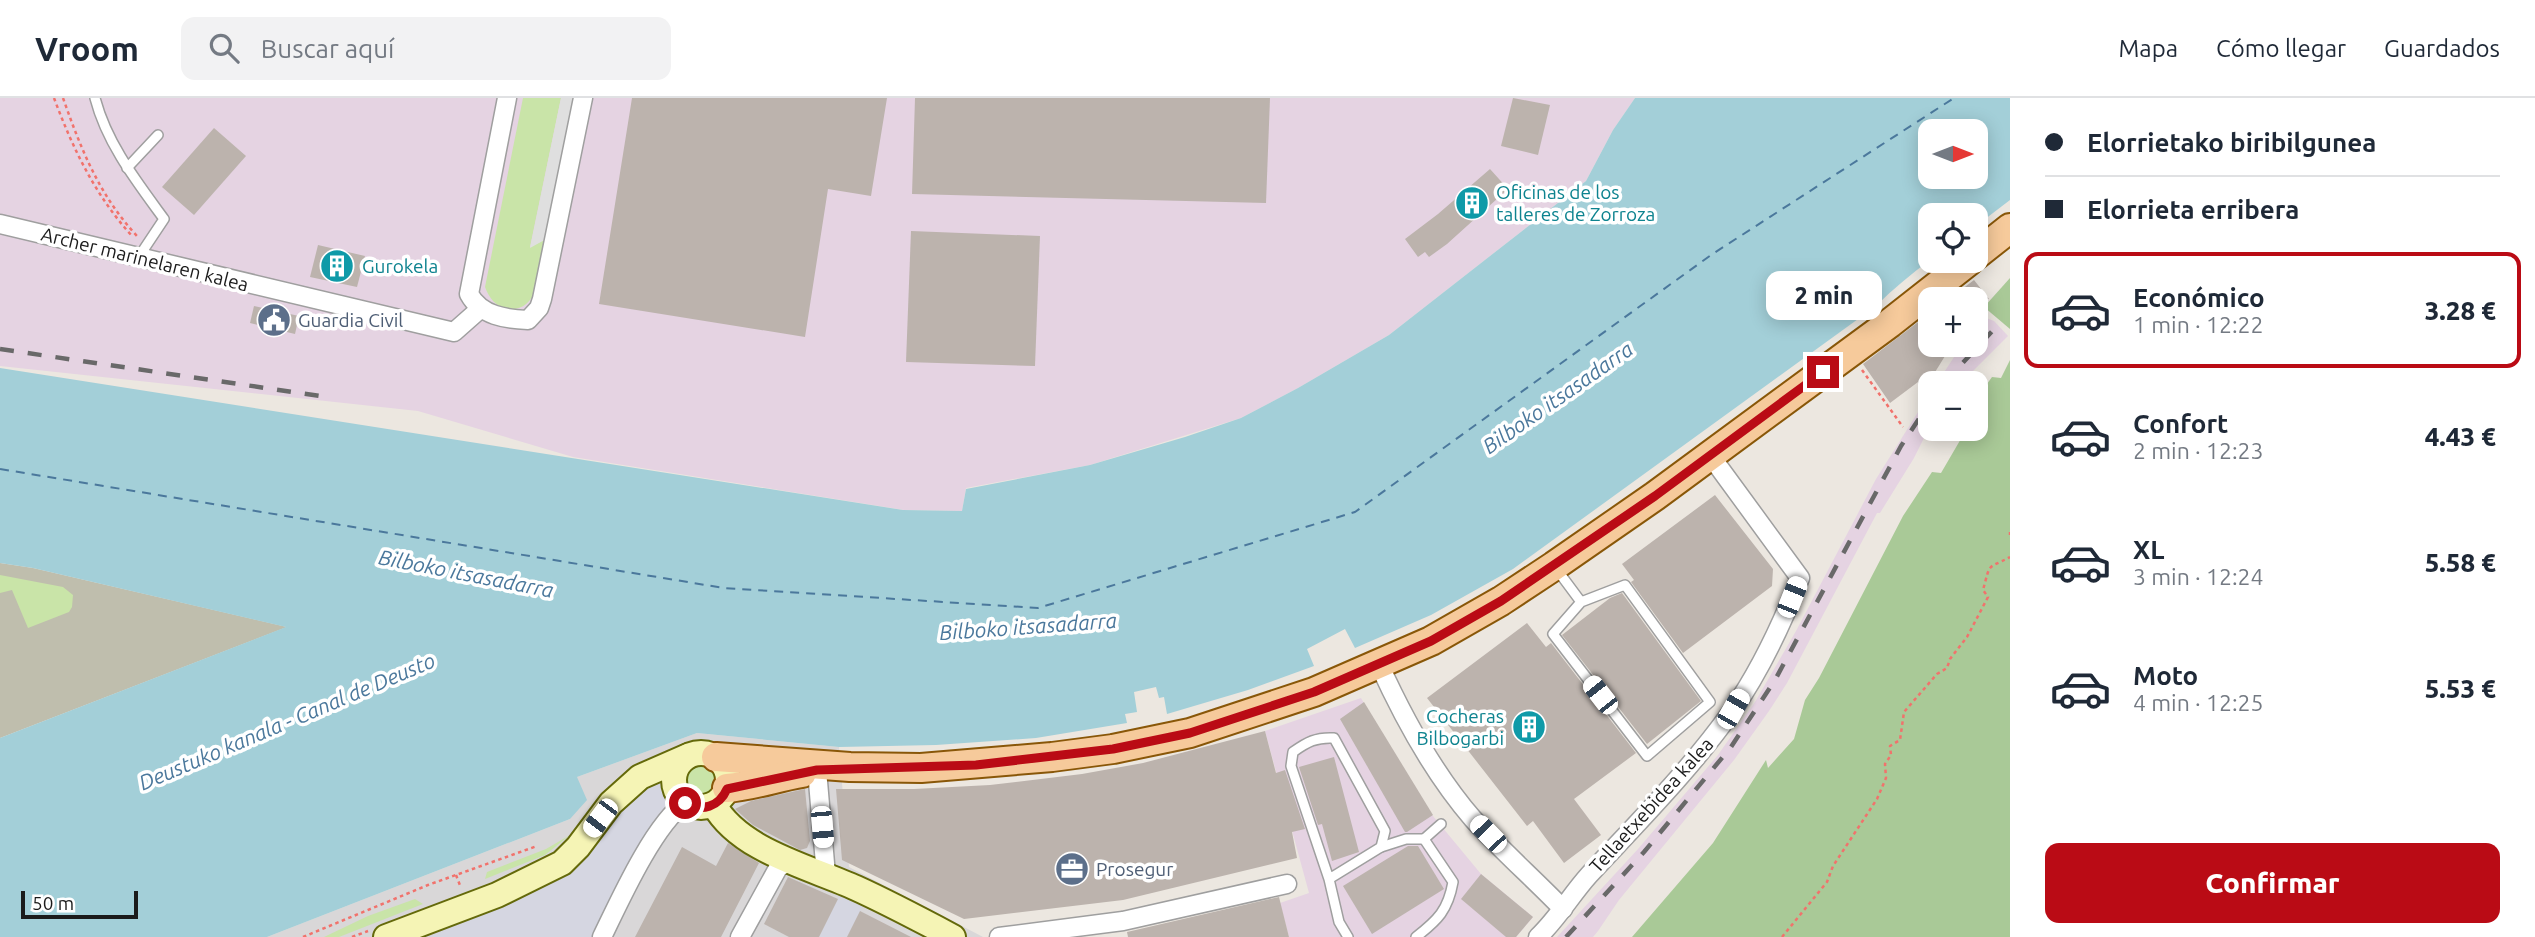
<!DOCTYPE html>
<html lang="es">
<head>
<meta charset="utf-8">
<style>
  :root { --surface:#fff; --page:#f2f2f3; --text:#1f2937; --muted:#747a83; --line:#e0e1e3; --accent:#ba0b15 }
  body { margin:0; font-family:Ubuntu,sans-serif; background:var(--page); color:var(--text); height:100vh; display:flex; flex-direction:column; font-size:26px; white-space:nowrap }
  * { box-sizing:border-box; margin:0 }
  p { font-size:23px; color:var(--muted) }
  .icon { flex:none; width:38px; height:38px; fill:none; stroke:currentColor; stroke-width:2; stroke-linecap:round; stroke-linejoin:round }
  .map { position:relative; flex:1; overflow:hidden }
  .sheet { display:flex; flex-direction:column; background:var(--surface); width:525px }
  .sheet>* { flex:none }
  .hud { display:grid; align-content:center; height:154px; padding:0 35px; background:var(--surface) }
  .needle { width:46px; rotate:90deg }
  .controls { position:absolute; left:1918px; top:21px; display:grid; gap:14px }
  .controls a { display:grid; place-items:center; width:70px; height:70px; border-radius:14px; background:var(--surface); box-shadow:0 4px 18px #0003; font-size:35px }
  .scale { position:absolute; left:21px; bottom:18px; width:117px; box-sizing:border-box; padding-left:7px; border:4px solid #1b1b1b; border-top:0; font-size:19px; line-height:24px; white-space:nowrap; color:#1b1b1b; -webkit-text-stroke:5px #fff; paint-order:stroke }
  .end { position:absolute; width:32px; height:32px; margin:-16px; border:9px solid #ba0b15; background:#fff; box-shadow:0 0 0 4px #fff }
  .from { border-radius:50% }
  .bubble { position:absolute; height:49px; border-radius:14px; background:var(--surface); box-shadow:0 4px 18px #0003; font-size:23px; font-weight:800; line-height:49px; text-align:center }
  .car { position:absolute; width:21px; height:42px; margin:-21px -10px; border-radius:9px; box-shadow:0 0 5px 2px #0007; background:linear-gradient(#fff 24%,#345 0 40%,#fff 0 76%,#345 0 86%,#fff 0) }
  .hud b { display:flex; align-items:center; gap:24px; height:66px; font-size:26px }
  .hud b+b { border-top:2px solid var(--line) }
  .hud i { width:18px; height:18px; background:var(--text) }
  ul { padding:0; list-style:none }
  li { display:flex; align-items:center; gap:21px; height:116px; margin:0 14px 10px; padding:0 21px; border:4px solid transparent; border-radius:14px }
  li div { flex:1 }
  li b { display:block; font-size:26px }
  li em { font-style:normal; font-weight:800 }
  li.selected { border-color:var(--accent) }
  li>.icon { width:63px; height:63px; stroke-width:1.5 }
  .primary-button { display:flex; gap:14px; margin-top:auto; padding:14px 35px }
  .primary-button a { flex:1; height:80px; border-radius:14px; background:var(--accent); color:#fff; font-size:28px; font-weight:800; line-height:80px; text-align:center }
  header { display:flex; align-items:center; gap:42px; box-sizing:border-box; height:98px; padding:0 35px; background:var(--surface); border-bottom:2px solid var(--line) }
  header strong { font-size:33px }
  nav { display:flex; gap:38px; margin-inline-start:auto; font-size:24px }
  .search { width:490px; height:63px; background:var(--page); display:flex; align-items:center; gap:18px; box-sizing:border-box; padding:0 24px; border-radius:14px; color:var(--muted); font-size:26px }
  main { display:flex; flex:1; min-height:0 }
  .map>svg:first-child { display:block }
</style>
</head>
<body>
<header>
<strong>Vroom</strong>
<div class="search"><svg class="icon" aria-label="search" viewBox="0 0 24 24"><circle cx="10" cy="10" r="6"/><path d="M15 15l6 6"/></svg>Buscar aquí</div>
<nav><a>Mapa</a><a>Cómo llegar</a><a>Guardados</a></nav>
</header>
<main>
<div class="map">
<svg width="2010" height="839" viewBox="0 0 2010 839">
  <rect width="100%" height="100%" fill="#ece7e0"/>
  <polygon fill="#d9d7d8" points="697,635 839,649 849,769 983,839 267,839 570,721 577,679"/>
  <g fill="#e5d3e2">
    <polygon points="0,0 1635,0 1613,32 1586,83 1389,237 1298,290 1241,320 1090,367 966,390 962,413 904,412 573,359 418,313 0,268"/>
    <polygon points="1981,218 1994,223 2008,238 1961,285 1937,285 1962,247 1976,247 1976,226"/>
    <polygon points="1930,295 1930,328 1914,360 1880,415 1877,415 1787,585 1769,613 1734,662 1619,802 1598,833 1593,839 1557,839 1638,751 1718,657 1755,604 1796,533 1876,381"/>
    <polygon points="1361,600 1423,706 1481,776 1533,819 1516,839 1289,839 1280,805 1309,795 1265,633"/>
  </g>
  <polygon fill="#bfbead" points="0,465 33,470 287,529 0,640"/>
  <g fill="#c9e4a8">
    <path d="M523,0H561L530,149L548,140C543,163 541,215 508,211C496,209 489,200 485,189Z"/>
    <polygon points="0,477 63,489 73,497 72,509 69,514 28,530 12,492 0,495"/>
    <circle cx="701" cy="683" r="15"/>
    <polygon points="570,737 545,757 485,781 487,774 546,751"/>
    <polygon points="415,801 423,806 339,839 324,839 368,818"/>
  </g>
  <g fill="#a9c997">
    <polygon points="2010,180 2010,231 1984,209"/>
    <polygon points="2010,262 2010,839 1632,839 1713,745 1766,662 1768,670 1794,641 1805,602 1819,580 1903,418 1932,374 1941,375 1962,339 1964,331 1976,331 1976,301 1992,279 2001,280"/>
  </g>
  <polygon fill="#dfdfdf" points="561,0 576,0 548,140 530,150"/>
  <g fill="#d5d6e1">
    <polygon points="664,678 671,701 652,725 593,839 429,839 450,825 567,777 618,711 640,690"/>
    <polygon points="840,796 863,808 847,839 819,839"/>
  </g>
  <path fill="#a3cfd8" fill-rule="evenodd" d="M1635,0H2010V102L1976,128V117H1930V162C1911,176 1893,191 1876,208L1513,471L1431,517L1355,550L1345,531L1307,551L1314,568L1248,592L1167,616L1164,599L1159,600L1156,589L1134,594L1137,614L1125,616L1127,625L1036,640L936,647L839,649L697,635L577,679L587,702L570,721L267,839H0V640L286,529L33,470L0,465V270L903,412L962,413L966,391L1090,367L1185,339L1241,320L1298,290L1389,237L1586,83L1613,32ZM1930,33H1976V79H1930Z"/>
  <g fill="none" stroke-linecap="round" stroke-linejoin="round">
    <polyline stroke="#4b789c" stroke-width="2" stroke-dasharray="9 7" stroke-linecap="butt" points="0,371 724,490 1038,510 1355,414 1711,157 1954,0"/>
  </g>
  <g fill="#bcb3ad">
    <polygon points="632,0 887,0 871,98 828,91 805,239 599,206"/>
    <polygon points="915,0 1270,0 1266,105 912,96"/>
    <polygon points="1513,0 1550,7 1538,57 1501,48"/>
    <polygon points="214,30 246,58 194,117 162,89"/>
    <polygon points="1490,71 1508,91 1447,146 1429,159 1425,154 1418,159 1405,141 1438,116"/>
    <polygon points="911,133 1040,138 1035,268 906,264"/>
    <polygon points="318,147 365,158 357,189 310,179"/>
    <polygon points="1974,182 1989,201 1949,201"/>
    <polygon points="254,208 299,218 295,236 250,225"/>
    <polygon points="1930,215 1930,247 1937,247 1945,258 1924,292 1918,284 1890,305 1863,266"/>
    <polygon points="1715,397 1773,471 1772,488 1683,555 1631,484 1634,482 1622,466"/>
    <polygon points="1622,495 1701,603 1647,646 1562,537 1610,500"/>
    <polygon points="1527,525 1546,549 1551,545 1636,655 1574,701 1601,737 1564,765 1533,723 1527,728 1427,600"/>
    <polygon points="1364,604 1433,717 1407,734 1405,734 1340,621"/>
    <polygon points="1265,633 1276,675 1285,672 1305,731 1292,734 1297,760 1123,802 964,821 842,762 836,691 914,691 990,687 1082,676 1143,665"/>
    <polygon points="1334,659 1359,754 1332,763 1322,726 1318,727 1299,669"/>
    <polygon points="805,691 810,743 807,750 800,752 753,727 735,711 751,703"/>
    <polygon points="728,745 759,765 721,839 635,839 682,749 716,768"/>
    <polygon points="1408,748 1418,748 1444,791 1372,836 1343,788"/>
    <polygon points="1481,776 1533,819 1516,839 1506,839 1461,801"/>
    <polygon points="788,779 838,801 819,839 789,839 764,826"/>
    <polygon points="1279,799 1289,839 1128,839 1127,834"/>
    <polygon points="860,813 911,839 847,839"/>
  </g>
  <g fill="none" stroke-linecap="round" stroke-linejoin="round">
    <g stroke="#9f9f9f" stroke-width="12">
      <g id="lane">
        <path d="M95,0C107,46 137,84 164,121L144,151L147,161"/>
        <polyline points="127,70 158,37"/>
        <polyline points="1555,469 1581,504 1553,536 1647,658 1710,604 1625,487 1581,504"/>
        <polyline points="1381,749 1406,741 1424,741"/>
        <path d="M1329,781L1381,749L1385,733L1334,640C1316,639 1307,644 1293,654L1291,668L1329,781L1339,824L1348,839"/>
        <path d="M1416,839C1438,822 1448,812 1453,784L1424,741L1441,726"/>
      </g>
    </g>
    <g stroke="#9f9f9f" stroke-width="21">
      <g id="street">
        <path d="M507,0L469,196C481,218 506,221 528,222L539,210L542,201L583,0"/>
        <polyline points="0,126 454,234 480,211"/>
        <path d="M1379,566C1403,619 1434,676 1473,721C1501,752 1534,781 1563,811"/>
        <polyline points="817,672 826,777"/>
        <path d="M602,839C619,804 654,726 685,705"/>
        <polyline points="740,839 778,770 789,763"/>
        <polyline points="999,839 1123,823 1287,786"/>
        <path d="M1538,839C1558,820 1571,797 1589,777C1638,724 1690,672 1732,613C1760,573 1782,526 1800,480L1710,357"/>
      </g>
    </g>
    <g stroke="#64690a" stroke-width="28">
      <g id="secondary">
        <circle cx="701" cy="682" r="27"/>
        <path d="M714,707C740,753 810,769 856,790C889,805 921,822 953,839"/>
        <polyline points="386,839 497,797 562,765 578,749 611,705 640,679 688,658"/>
      </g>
    </g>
    <g stroke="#895708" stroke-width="32">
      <g id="primary">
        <polyline points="1976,157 2010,130"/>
        <polyline points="716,659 850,669 921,670 1052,659 1113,651 1190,635 1314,594 1431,543 1501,503 1554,468 1655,398 1890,225 1969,163"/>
        <path d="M727,690C753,688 777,679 802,675"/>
      </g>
    </g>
    <g stroke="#f1726c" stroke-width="2.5" stroke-dasharray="3.5 3.5" stroke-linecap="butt">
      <path d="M54,0C73,51 96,99 133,139"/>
      <path d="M63,0C81,51 99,97 137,138"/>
      <polyline points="1862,272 1903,329"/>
      <polyline points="2010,434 2010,437"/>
      <polyline points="456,777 461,790"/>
      <polyline points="303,839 428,787 537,748"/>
      <polyline points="352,839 368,833"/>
      <path d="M1782,839L1827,784L1833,768L1877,701L1886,680L1885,666L1891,657L1890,648L1900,642L1904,614L1937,576L1947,570L1950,561L1967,539L1988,499L1983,492C1991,463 1986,472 2010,459"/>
    </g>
    <use href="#lane" stroke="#fff" stroke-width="9"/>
    <use href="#street" stroke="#fff" stroke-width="18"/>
    <use href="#secondary" stroke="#f5f4b5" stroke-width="24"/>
    <use href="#primary" stroke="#f6ca9b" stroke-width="28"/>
    <g stroke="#696969" stroke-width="4.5" stroke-dasharray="14 14" stroke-linecap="butt">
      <polyline points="0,251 320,298"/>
      <polyline points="1944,285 1996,229"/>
      <polyline points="1566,839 1644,754 1731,649 1775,582 1901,348 1930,304"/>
    </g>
  </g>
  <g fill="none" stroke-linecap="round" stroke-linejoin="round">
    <path stroke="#ba0b15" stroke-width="9" d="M685,705C702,714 719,709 727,691L817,672L976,667L1113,651L1190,635L1314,594L1431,543L1501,503L1655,398L1823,274"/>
  </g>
  <defs>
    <g id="building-disc" transform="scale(1.75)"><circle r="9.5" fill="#0f9aa8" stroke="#fff"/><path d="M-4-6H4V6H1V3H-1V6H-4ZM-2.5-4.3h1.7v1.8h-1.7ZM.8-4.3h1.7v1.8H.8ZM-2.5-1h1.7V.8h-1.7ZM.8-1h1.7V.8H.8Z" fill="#fff"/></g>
    <g id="civic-disc" transform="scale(1.75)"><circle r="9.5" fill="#5c6f8a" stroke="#fff"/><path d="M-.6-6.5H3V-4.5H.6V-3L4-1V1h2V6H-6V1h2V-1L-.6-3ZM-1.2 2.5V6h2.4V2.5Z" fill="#fff"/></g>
    <g id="office-disc" transform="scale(1.75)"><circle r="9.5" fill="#5c6f8a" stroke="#fff"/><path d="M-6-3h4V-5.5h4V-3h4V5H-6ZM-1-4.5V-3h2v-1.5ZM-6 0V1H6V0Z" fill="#fff"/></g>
  </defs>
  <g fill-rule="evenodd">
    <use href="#building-disc" x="1472" y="105"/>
    <use href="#building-disc" x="337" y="168"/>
    <use href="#civic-disc" x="274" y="222"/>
    <use href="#building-disc" x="1529" y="629"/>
    <use href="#office-disc" x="1072" y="771"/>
  </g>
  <g text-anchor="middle" stroke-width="7" stroke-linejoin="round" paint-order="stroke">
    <g font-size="19" fill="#0d838f" stroke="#fff" text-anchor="start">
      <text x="1496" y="101">Oficinas de los<tspan x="1496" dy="22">talleres de Zorroza</tspan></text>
      <text x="362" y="175">Gurokela</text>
      <text x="1504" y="625" text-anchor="end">Cocheras<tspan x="1504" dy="22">Bilbogarbi</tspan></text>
    </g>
    <g font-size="19" fill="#1b1b1b" stroke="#fff">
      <text transform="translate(145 161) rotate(14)" y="7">Archer marinelaren kalea</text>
      <text transform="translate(1651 707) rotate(-48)" y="7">Tellaetxebidea kalea</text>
    </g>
    <g font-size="19" fill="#4e5e75" stroke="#fff" text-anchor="start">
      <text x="298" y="229">Guardia Civil</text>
      <text x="1096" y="778">Prosegur</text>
    </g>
    <g font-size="21" font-style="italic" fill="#4b789c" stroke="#fff">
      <text transform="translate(1558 300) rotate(-35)" y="7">Bilboko itsasadarra</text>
      <text transform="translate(466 476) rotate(11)" y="7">Bilboko itsasadarra</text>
      <text transform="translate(1028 529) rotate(-4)" y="7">Bilboko itsasadarra</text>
      <text transform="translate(287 624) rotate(-23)" y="7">Deustuko kanala - Canal de Deusto</text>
    </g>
  </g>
</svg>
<div class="controls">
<a><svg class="needle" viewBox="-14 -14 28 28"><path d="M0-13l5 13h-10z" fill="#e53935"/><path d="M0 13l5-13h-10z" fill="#747a83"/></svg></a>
<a><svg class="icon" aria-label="locate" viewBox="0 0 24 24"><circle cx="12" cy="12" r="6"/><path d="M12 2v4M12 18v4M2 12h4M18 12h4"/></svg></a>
<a>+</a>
<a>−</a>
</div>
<div class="scale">50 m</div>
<i class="end from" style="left:685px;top:705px"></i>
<i class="end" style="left:1823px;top:274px"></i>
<div class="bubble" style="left:1766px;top:173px;width:116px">2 min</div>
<i class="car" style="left:1792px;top:499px;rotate:22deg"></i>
<i class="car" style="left:1600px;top:597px;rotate:322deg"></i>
<i class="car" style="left:1733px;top:611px;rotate:30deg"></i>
<i class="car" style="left:600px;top:720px;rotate:217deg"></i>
<i class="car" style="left:822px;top:729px;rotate:175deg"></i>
<i class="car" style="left:1488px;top:736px;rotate:316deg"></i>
</div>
<section class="sheet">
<div class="hud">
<b><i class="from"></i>Elorrietako biribilgunea</b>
<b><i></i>Elorrieta erribera</b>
</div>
<ul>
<li class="selected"><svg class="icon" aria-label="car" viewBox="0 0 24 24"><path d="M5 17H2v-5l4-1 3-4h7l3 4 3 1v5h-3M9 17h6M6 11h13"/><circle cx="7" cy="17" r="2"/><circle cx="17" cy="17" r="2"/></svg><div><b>Económico</b><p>1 min · 12:22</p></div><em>3.28 €</em></li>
<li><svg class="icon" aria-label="car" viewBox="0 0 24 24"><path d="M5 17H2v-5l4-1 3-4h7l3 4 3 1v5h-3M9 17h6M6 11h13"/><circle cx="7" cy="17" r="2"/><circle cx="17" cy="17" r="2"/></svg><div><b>Confort</b><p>2 min · 12:23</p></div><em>4.43 €</em></li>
<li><svg class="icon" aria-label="car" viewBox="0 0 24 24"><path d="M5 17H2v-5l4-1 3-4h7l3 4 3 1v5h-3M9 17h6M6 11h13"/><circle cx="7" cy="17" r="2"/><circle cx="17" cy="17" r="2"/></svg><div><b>XL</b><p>3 min · 12:24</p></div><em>5.58 €</em></li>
<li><svg class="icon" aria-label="car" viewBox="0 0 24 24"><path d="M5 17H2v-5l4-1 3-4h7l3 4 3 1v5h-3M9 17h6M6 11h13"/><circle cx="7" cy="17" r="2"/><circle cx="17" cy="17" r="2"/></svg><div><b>Moto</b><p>4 min · 12:25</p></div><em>5.53 €</em></li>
</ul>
<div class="primary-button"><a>Confirmar</a></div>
</section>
</main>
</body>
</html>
